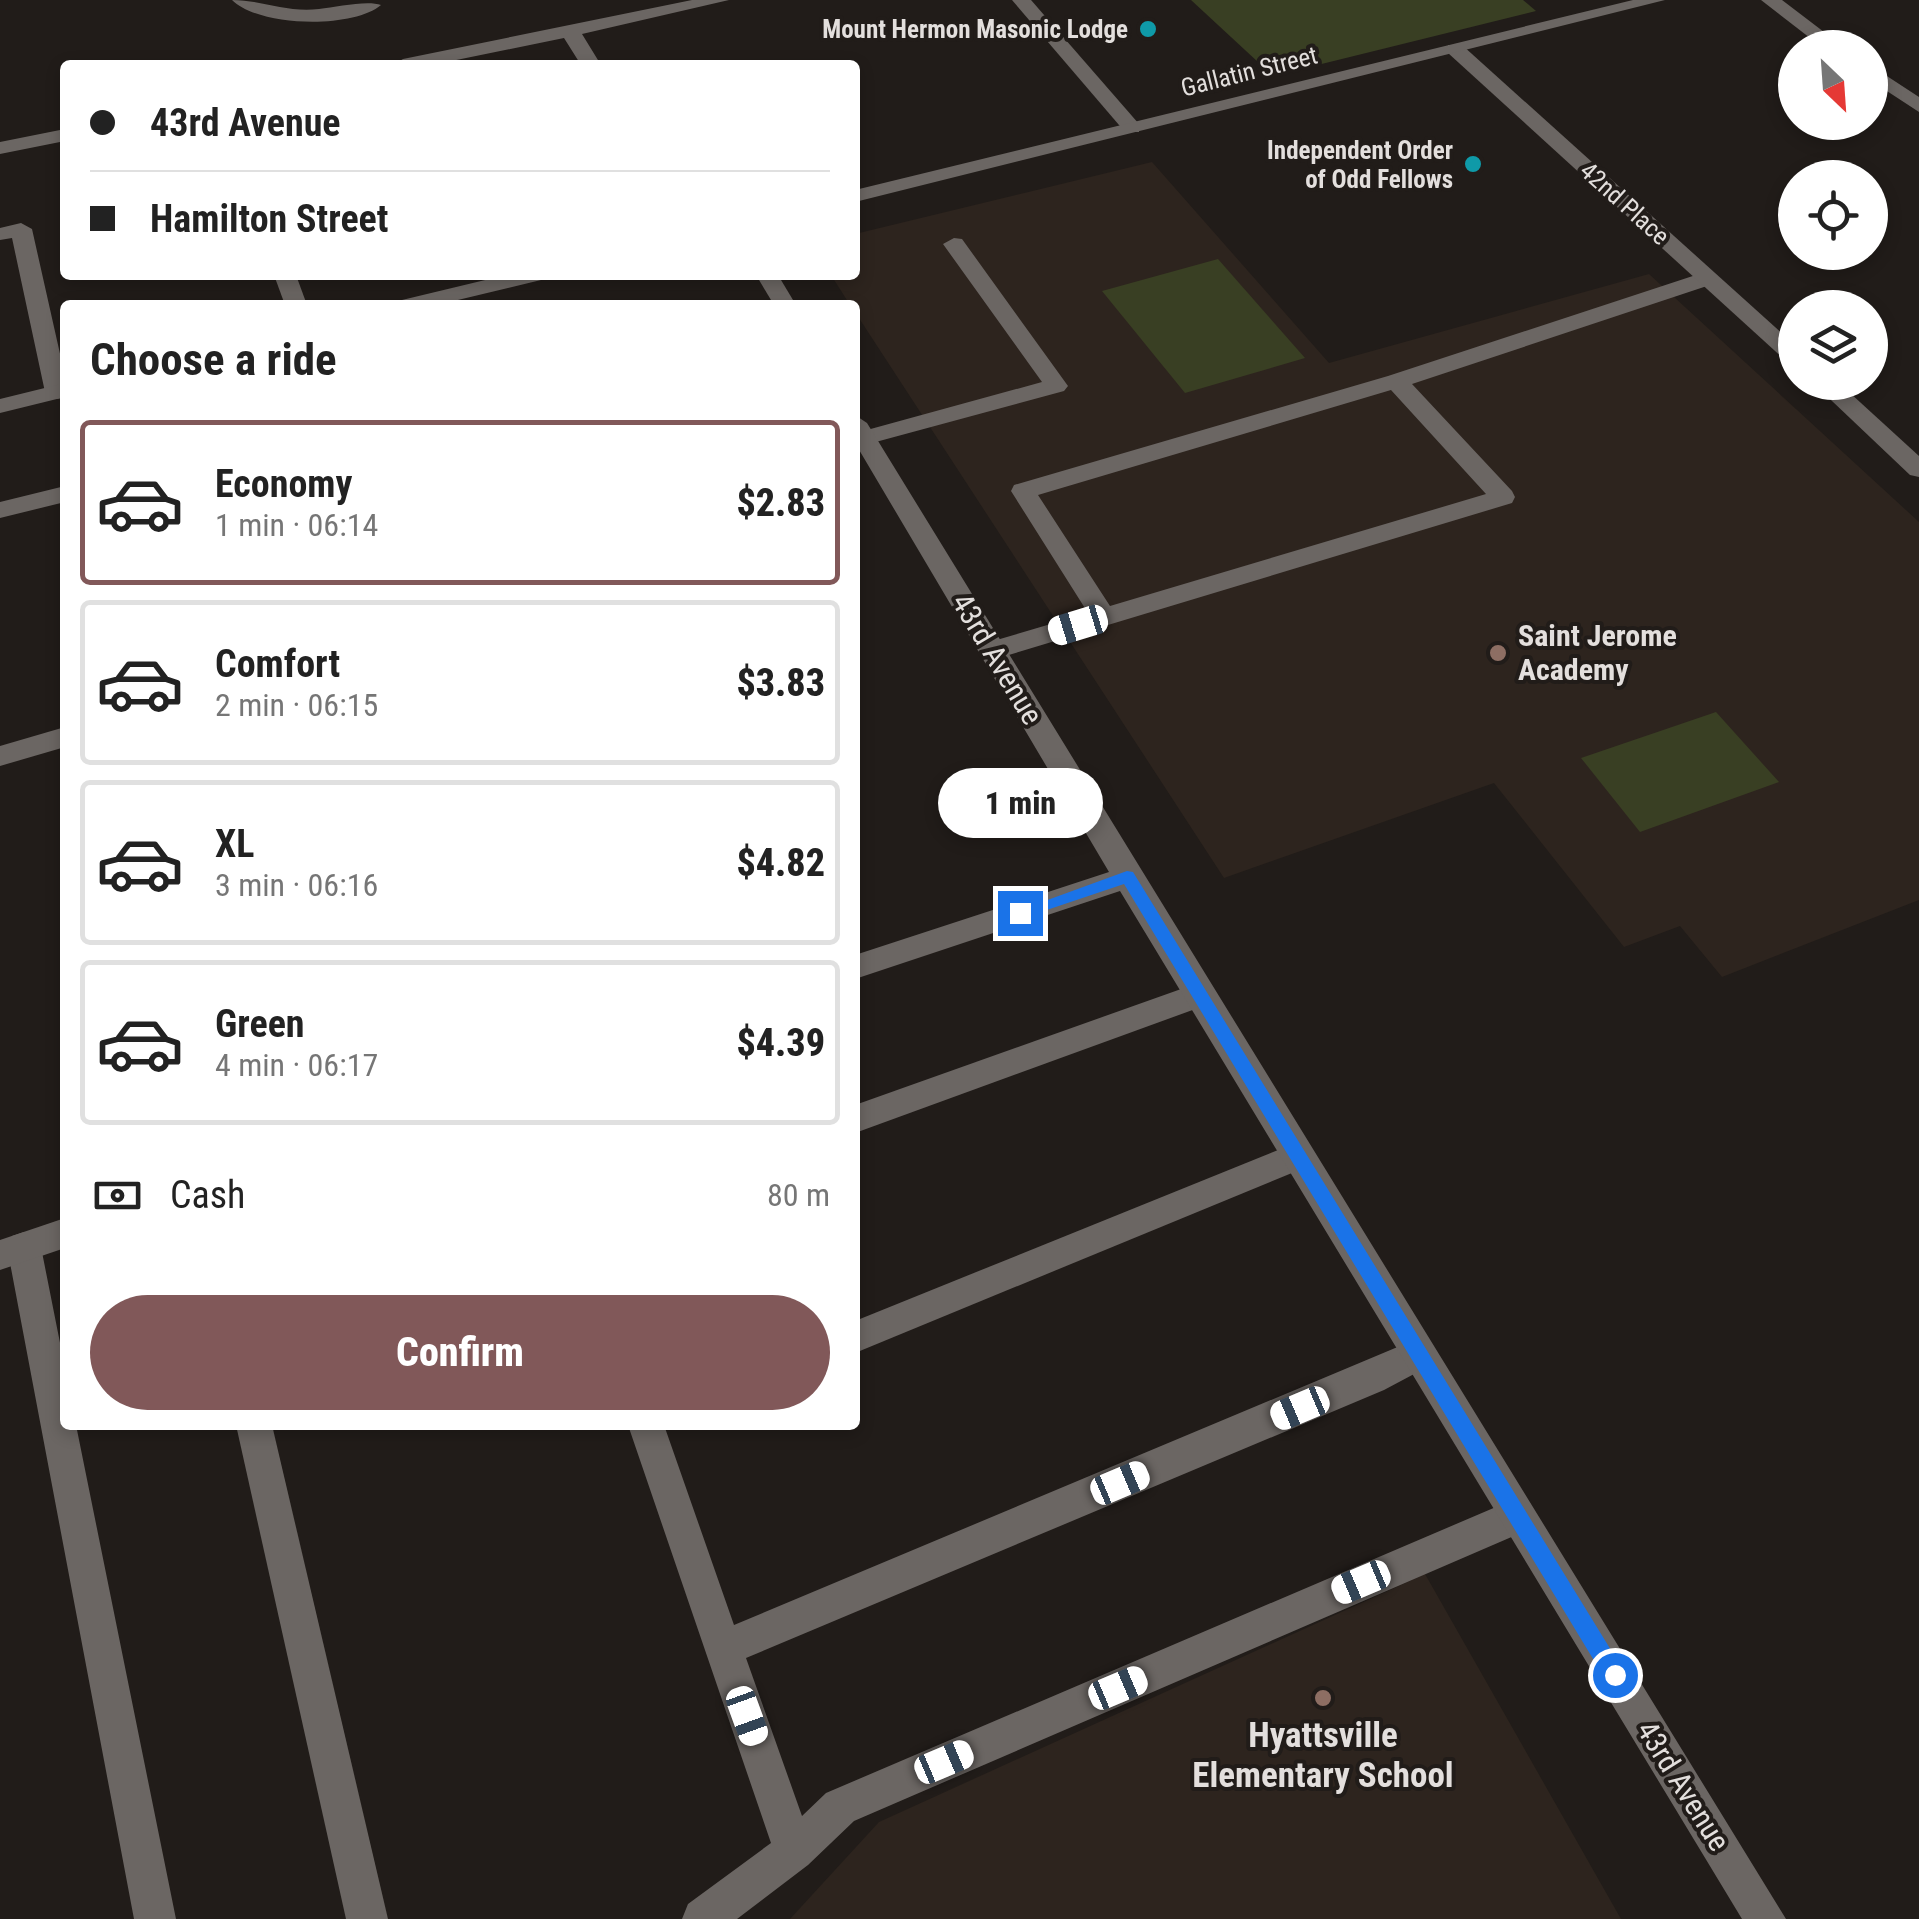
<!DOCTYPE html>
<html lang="en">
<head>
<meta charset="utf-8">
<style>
  :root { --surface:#fff; --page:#f2f2f2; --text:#222; --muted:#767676; --line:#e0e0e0; --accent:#815859 }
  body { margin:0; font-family:"Roboto Condensed",sans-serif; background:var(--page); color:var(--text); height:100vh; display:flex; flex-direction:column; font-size:38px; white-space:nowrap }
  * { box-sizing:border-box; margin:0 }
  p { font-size:32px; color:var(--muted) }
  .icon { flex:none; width:55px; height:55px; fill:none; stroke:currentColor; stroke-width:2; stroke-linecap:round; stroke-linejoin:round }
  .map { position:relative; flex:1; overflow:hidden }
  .panel { position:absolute; left:60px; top:300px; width:800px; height:1130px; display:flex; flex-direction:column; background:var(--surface); border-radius:10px; box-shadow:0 5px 15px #0003 }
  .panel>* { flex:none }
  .hud { position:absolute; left:60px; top:60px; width:800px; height:220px; border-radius:10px; box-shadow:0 5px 15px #0003; display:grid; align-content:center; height:220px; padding:0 30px; background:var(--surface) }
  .needle { width:65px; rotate:155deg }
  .tools { position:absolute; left:1778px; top:30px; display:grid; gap:20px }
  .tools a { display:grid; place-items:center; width:110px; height:110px; border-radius:50%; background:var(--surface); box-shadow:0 5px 15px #0003; font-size:50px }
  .end { position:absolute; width:45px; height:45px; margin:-22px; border:12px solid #1a73e8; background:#fff; box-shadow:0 0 0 5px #fff }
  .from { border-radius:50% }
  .bubble { position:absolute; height:70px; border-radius:35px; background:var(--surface); box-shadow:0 5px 15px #0003; font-size:32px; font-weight:800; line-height:70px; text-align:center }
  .car { position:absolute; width:30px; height:60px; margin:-30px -15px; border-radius:12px; box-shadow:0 0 8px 2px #0007; background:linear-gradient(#fff 24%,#345 0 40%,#fff 0 76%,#345 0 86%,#fff 0) }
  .hud b { display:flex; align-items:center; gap:35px; height:95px; font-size:38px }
  .hud b+b { border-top:2px solid var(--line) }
  .hud i { width:25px; height:25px; background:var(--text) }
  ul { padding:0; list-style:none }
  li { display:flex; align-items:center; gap:30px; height:165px; margin:0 20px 15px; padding:0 10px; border:5px solid var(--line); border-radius:10px }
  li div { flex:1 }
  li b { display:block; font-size:38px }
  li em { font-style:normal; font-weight:800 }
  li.current { border-color:var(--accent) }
  li>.icon { width:90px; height:90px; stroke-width:1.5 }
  h2 { padding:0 30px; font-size:45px; line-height:120px }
  .pay { display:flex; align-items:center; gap:25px; height:110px; padding:0 30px; font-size:38px }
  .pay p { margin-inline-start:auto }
  .action { display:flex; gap:20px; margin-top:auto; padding:20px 30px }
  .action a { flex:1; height:115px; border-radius:60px; background:var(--accent); color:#fff; font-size:40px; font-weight:800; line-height:115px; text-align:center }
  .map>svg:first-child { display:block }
</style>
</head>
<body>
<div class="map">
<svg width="1919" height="1919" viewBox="0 0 1919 1919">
  <rect width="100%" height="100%" fill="#211c19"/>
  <g fill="#2d241e">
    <polygon points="1152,162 1329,363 1649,274 1919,522 1919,900 1722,977 1680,926 1624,947 1494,783 1224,878 855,312 855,305 850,305 831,275 855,275 855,234"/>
    <polygon points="1425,1574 1621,1919 790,1919 879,1822"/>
  </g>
  <g fill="#393f23">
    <polygon points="1191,0 1523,0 1536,11 1273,76"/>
    <polygon points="1218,259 1305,358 1185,393 1102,291"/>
    <polygon points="1716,712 1779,782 1640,832 1581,758"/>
  </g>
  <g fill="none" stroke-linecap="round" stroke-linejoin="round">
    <g fill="#6b6663" fill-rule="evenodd">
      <path d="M232,0C262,0 287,13 319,9C337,7 367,0 381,5C353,29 259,27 232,0Z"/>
      <polygon points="692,0 729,0 582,34 601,65 581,65 564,38 432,65 393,65 403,59"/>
      <polygon points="1761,0 1782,0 1845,48 1823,48"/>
      <polygon points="1870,65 1919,97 1919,112 1870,80"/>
      <polygon points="65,129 65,141 0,154 0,142"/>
      <polygon points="21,223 32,229 65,376 65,397 57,399 45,392 12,238 0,240 0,228"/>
      <polygon points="954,238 962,239 1068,386 1064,391 872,443 856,443 856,433 1042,382 943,244"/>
      <path d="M1708,271L1719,278L1716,283L1412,384L1512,491L1515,497L1512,503L992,660L979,651L983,644L1088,613L1011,491L1014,485L1388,376ZM1391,390L1486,494L1110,606L1038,495Z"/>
      <polygon points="274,275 296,275 307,305 285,305"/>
      <polygon points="65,486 65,502 0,518 0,502"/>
      <polygon points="65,727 65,747 0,766 0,746"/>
      <polygon points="1198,983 1209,986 1213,995 1209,1004 855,1133 855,1105"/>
      <polygon points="1298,1142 1309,1146 1314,1156 1309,1166 855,1353 855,1321"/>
      <polygon points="24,1232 36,1236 41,1247 65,1368 65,1425 76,1425 176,1919 134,1919 7,1247 12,1236"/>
      <polygon points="1419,1338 1431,1343 1436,1354 1431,1365 1384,1390 746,1658 802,1816 826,1793 1517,1498 1530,1503 1535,1516 1530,1529 854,1821 808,1865 737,1919 682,1919 688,1904 771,1843 628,1425 664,1425 734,1625"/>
      <polygon points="236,1425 272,1425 388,1919 346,1919"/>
    </g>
    <g fill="#6b6663" fill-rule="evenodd">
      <polygon points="1012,0 1031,0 1139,124 1139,132 1125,132"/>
      <polygon points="1448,45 1462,45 1795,345 1795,364 1787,362 1448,53"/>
      <polygon points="756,275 778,275 796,305 774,305"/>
      <polygon points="1812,382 1838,382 1919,456 1919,477 1910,475"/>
      <polygon points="855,415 867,423 1786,1919 1742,1919 1120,891 855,979 855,955 1109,872 855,443"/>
      <polygon points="65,1218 65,1248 0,1270 0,1240"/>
    </g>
    <g fill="#6b6663" fill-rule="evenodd">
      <polygon points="1633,0 1665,0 855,202 855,190"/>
      <polygon points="506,275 544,275 541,280 437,305 399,305 402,300"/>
      <polygon points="65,383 65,397 0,413 0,399"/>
    </g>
  </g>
  <polygon fill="#1a73e8" points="1127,871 1133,872 1622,1668 1622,1682 1607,1682 1124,884 1020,919 1012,913"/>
  <g fill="#0f9aa8" stroke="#211c19" stroke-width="4">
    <circle cx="1148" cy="29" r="10"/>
    <circle cx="1473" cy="164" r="10"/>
  </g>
  <g fill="#8d6e63" stroke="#211c19" stroke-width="4">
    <circle cx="1498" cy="653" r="10"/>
    <circle cx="1323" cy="1698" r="10"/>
  </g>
  <g text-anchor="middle" stroke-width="8" stroke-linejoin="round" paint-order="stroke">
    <g font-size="25" font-weight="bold" fill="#e3dfdd" stroke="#211c19" text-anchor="end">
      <text x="1128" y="38">Mount Hermon Masonic Lodge</text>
      <text x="1453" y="159">Independent Order<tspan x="1453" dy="29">of Odd Fellows</tspan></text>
    </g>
    <g font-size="25" fill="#e3dfdd" stroke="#211c19">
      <text transform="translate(1249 71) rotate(-14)" y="9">Gallatin Street</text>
      <text transform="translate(1625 203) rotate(42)" y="9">42nd Place</text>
    </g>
    <g font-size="30" font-weight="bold" fill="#e3dfdd" stroke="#211c19" text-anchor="start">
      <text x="1518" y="646">Saint Jerome<tspan x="1518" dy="34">Academy</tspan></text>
    </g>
    <g font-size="30" fill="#e3dfdd" stroke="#211c19">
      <text transform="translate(997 659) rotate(59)" y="10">43rd Avenue</text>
      <text transform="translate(1683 1786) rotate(58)" y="10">43rd Avenue</text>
    </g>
    <g font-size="35" font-weight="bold" fill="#e3dfdd" stroke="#211c19">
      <text x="1323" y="1747">Hyattsville<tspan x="1323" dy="40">Elementary School</tspan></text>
    </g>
  </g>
</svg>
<div class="tools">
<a><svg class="needle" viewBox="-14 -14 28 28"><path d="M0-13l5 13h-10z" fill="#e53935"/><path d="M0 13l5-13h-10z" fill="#767676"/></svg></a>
<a><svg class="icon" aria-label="locate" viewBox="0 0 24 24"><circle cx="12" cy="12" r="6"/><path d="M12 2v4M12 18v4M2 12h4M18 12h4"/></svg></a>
<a><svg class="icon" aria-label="layers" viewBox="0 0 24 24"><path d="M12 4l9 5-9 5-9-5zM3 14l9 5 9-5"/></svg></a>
</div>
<i class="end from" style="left:1615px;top:1675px"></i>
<i class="end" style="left:1020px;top:913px"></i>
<div class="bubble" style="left:938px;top:768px;width:165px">1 min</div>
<i class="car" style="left:1078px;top:625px;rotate:253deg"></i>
<i class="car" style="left:1300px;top:1408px;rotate:247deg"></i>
<i class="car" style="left:1120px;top:1483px;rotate:67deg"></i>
<i class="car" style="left:1361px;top:1582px;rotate:247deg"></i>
<i class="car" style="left:1118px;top:1688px;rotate:67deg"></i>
<i class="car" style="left:747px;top:1716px;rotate:160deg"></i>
<i class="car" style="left:944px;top:1762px;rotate:67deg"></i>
<div class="hud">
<b><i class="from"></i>43rd Avenue</b>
<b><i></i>Hamilton Street</b>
</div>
<section class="panel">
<h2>Choose a ride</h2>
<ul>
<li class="current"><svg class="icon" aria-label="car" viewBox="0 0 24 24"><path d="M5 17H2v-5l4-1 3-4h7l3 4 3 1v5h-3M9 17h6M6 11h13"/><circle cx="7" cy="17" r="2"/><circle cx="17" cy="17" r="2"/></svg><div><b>Economy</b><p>1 min · 06:14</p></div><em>$2.83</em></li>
<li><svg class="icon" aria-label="car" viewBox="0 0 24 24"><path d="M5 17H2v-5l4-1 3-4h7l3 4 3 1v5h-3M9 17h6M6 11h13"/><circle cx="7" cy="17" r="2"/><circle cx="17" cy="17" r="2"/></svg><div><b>Comfort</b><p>2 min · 06:15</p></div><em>$3.83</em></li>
<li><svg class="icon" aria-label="car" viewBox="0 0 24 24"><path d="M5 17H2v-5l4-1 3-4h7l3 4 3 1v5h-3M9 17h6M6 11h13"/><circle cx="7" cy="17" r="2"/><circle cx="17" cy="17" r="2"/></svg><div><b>XL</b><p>3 min · 06:16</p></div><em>$4.82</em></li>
<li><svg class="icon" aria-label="car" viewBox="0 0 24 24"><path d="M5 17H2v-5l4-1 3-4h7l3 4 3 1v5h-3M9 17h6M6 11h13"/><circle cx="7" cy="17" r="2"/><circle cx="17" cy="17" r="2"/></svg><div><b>Green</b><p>4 min · 06:17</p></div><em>$4.39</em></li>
</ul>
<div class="pay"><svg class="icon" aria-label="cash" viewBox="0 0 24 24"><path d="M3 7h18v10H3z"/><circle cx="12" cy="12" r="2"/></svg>Cash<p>80 m</p></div>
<div class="action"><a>Confirm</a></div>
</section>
</div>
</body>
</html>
